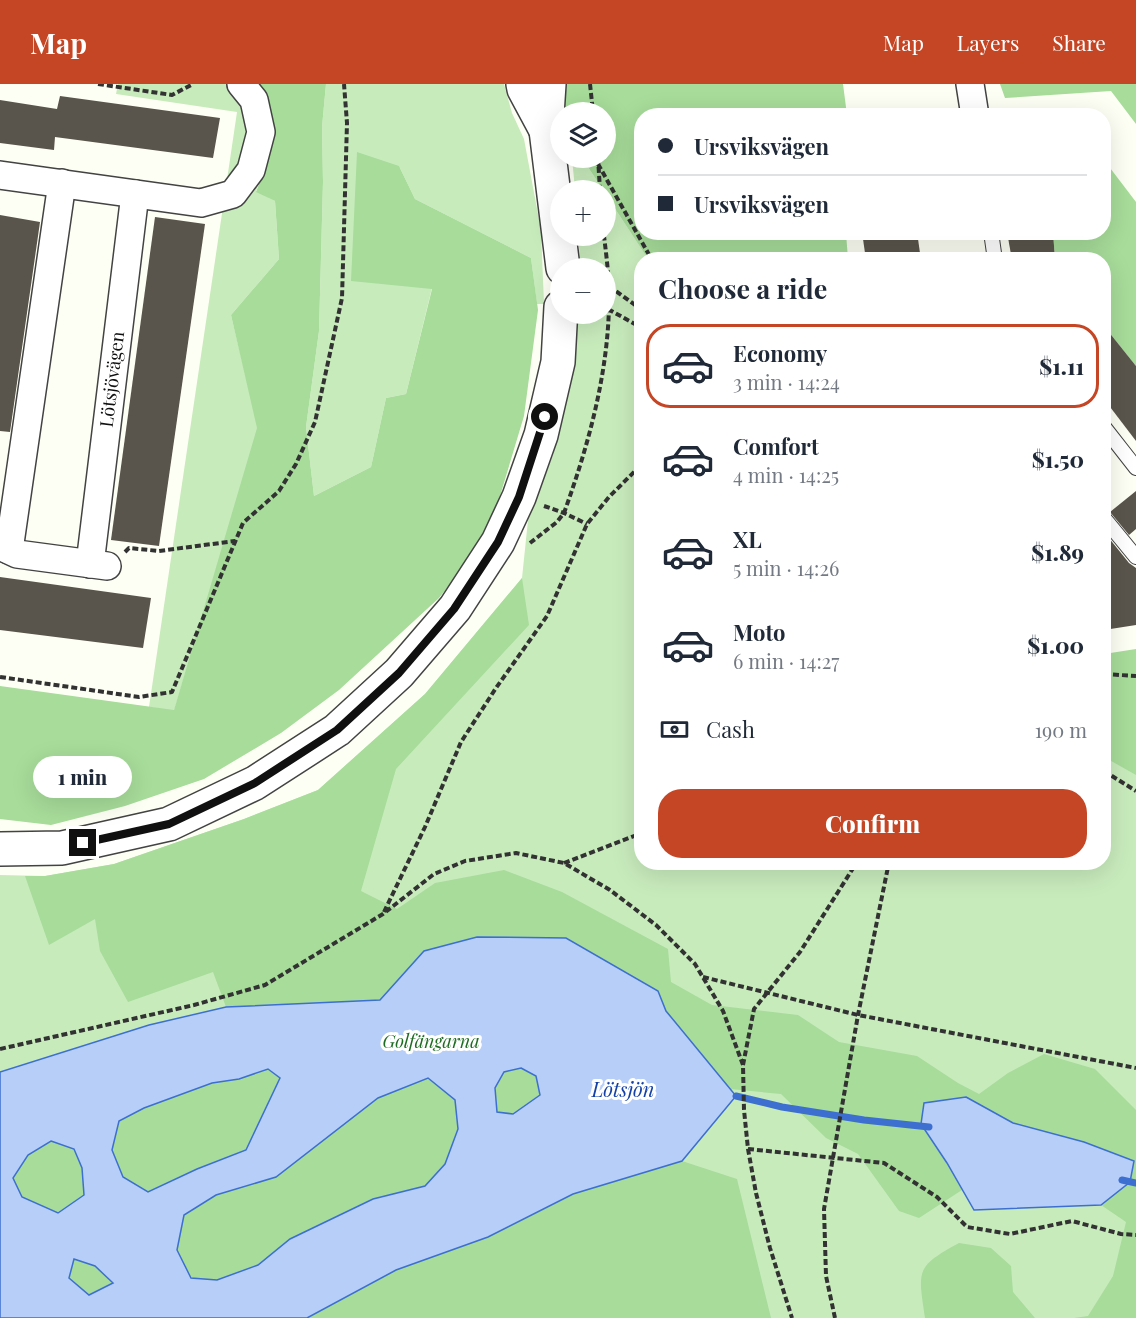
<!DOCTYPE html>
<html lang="en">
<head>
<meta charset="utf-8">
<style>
  :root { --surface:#fff; --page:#f6f6f7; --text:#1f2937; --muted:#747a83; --line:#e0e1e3; --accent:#c54624 }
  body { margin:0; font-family:"Playfair Display",serif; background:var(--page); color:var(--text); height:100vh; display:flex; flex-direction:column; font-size:22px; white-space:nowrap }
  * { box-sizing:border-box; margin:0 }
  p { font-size:20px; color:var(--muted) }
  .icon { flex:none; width:33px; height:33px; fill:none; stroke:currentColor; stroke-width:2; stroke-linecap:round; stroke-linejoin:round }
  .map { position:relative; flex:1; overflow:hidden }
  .drawer { position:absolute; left:634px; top:168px; width:477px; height:618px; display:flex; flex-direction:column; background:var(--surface); border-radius:24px; box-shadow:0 6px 24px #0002 }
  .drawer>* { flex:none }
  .top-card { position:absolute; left:634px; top:24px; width:477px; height:132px; border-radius:24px; box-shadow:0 6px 24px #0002; display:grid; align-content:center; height:132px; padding:0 24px; background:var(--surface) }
  .fabs { position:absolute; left:550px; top:18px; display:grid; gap:12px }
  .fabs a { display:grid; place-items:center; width:66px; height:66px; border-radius:50%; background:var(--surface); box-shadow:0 6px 24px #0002; font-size:30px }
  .end { position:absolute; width:27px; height:27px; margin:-14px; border:8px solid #101010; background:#fff; box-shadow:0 0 0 3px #fff }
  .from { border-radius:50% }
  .bubble { position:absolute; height:42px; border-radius:21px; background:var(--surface); box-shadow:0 6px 24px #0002; font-size:20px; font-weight:800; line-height:42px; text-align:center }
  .top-card b { display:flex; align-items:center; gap:21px; height:57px; font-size:22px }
  .top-card b+b { border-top:2px solid var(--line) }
  .top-card i { width:15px; height:15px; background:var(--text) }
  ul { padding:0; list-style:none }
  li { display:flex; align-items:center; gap:18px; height:84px; margin:0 12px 9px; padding:0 12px; border:3px solid transparent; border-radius:24px }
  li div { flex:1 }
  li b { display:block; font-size:22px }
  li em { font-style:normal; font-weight:800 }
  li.on { border-color:var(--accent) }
  li>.icon { width:54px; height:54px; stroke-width:1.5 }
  h2 { padding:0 24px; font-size:27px; line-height:72px }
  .pay { display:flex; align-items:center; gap:15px; height:66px; padding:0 24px; font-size:22px }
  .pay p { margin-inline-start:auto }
  .primary-button { display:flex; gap:12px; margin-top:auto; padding:12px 24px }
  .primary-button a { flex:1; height:69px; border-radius:24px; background:var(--accent); color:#fff; font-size:24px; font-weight:800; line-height:69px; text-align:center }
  header { display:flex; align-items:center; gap:36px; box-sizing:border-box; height:84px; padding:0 30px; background:var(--accent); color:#fff }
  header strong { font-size:28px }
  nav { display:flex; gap:33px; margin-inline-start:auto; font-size:21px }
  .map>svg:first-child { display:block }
</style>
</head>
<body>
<header>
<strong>Map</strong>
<nav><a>Map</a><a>Layers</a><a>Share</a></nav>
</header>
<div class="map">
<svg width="1136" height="1234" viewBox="0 0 1136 1234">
  <rect width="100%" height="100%" fill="#fefff4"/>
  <g fill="#c8ebbc">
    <polygon points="118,0 255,0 271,52 266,82 256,107 275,117 279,175 231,231 258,344 174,627 149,623 237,28 116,10"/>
    <polygon points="326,0 504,0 512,29 524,55 541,146 544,220 537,220 531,174 415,115 399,82 432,204 406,310 386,314 371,383 314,412 306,343 319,247 323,98 322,43"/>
    <polygon points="572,74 582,74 603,106 575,106"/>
    <polygon points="606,111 648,175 642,176 642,778 1104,778 1104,586 1136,586 1136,1234 0,1234 0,791 45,792 114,780 244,735 318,706 425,610 522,494 528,436 553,371 572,288 579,230 606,230 606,184 581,184 578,152 606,152"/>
  </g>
  <g fill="#a7dc9a">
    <polygon points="255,0 326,0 322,43 323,98 319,247 306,343 314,412 371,383 386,314 406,310 432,205 351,197 357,68 399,82 415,115 531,174 538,226 524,332 488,452 439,514 339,606 281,649 204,695 125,722 51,741 0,735 0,602 174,626 257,344 231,231 279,175 275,117 256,108 266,82 271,52"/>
    <polygon points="562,0 843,0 847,31 642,32 642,148 846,149 848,175 648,175 606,111 606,106 603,106 582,74 606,74 606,28 566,28"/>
    <polygon points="1000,0 1136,0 1136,40 1111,7 1005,14"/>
    <polygon points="1104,76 1136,118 1136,282 1104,242 1104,176 1055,175 1053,149 1104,148"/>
    <polygon points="522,494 529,541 396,685 361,807 397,825 435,799 504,786 562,808 668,865 671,898 712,921 798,931 839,958 917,972 958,999 979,1010 1008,989 1044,970 1095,985 1136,1026 1136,1234 1074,1234 1088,1232 1113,1192 1126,1138 1101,1121 1130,1098 1133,1077 1084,1058 1013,1039 966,1013 947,1079 962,1106 919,1134 899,1127 858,1070 826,1054 781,1010 730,1005 666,927 658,907 425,867 380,916 226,923 213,888 128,918 100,867 95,835 49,861 25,792 45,792 114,780 244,735 318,706 425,610"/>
    <polygon points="1136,565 1136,691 1104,673 1104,570"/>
    <polygon points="521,984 536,992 540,1011 513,1030 497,1028 495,1004 504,988"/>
    <polygon points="268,985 280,994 246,1066 197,1085 148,1108 123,1093 112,1066 119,1037 144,1024 212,999 239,995"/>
    <polygon points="428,994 455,1016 458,1045 445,1080 425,1102 373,1115 290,1155 258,1181 217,1196 192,1194 177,1166 183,1131 216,1111 276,1093 378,1014"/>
    <polygon points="51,1057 74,1065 82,1084 84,1111 58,1129 22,1113 13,1094 28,1071"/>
    <polygon points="682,1077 737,1095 771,1234 307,1234 396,1186 488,1153 573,1110"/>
    <path d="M959,1159L991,1164L1011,1182L1013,1208L1035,1234H925C918,1186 915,1183 959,1159Z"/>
    <polygon points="74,1174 95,1182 113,1199 89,1211 69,1194"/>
  </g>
  <g fill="#b7cff8" stroke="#3d6fd0" stroke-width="1.5" fill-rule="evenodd">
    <path d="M477,853L566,854L658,907L666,927L736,1012L682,1077L573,1110L488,1153L396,1186L307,1234H0V988L149,941L226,923L380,916L424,867ZM521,984L536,992L540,1011L513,1030L497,1028L495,1004L504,988ZM268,985L280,994L246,1066L197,1085L148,1108L123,1093L112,1066L119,1037L144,1024L212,999L239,995ZM428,994L455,1016L458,1045L445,1080L425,1102L373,1115L290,1155L258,1181L217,1196L191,1194L177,1166L184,1131L216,1111L276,1093L378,1014ZM51,1057L74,1065L82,1084L84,1111L58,1129L22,1113L13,1094L28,1071ZM74,1175L95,1182L113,1199L89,1211L69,1194Z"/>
    <polygon points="966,1013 1013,1039 1084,1058 1134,1077 1130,1098 1101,1121 974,1126 947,1079 921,1040 924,1019"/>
  </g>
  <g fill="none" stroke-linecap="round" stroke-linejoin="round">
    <g stroke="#3d6fd0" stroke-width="7">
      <polyline points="736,1012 782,1023 864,1036 929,1043"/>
      <polyline points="1122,1096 1136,1099"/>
    </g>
  </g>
  <g fill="#5a554c">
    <polygon points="60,12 220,34 213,74 55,53 54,66 0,59 0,16 57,25"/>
    <polygon points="0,131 40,138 10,348 0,347"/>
    <polygon points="155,133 205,140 159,462 111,456"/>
    <polygon points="862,148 917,148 921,176 866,176"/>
    <polygon points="1007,148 1053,148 1055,176 1012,176"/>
    <polygon points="1104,242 1136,282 1136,357 1104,315"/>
    <polygon points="1136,407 1136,445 1129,451 1110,428"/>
    <polygon points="1104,448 1129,479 1136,484 1136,541 1104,546"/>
    <polygon points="0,493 151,514 143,564 0,546"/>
  </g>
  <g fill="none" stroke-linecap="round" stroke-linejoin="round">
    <g stroke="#434343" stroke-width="16">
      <g id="service">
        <polyline points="991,148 995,176"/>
        <polyline points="1104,343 1136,384"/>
        <polyline points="1104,434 1136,473"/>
      </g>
    </g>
    <g stroke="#434343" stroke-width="30">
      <g id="minor">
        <polyline points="970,0 975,32"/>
        <polyline points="0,91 201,119 233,110 251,86 261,48 254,16 241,0"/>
        <polyline points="0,462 17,470 107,482"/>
        <polyline points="9,466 62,99"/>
        <path id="s1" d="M90,480L135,110"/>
      </g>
    </g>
    <g stroke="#434343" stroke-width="36">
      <g id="tertiary">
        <polyline points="523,0 524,5 546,46"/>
        <polyline points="549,0 546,46 563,184"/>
        <polyline points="0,765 62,764 169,740 255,699 337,646 399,589 455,524 498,458 519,413 541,351 558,278 561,223"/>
      </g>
    </g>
    <g stroke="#323232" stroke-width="4" stroke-dasharray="6 3" stroke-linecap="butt">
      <polyline points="98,0 172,11 193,0"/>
      <polyline points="590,0 593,28"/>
      <polyline points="598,74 600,106"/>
      <polyline points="598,80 652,176"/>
      <polyline points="609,202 642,226"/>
      <polyline points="608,225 642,244"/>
      <polyline points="544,422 564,429 587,440"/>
      <path d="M530,459L557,438L564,429C590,357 611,280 609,202C608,185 606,168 604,152"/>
      <polyline points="125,468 129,464 159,467 235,457"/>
      <polyline points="1104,590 1136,592"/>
      <polyline points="0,593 139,613 172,608 243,439 279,407 296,380 315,338 342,214 347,39 344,0"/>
      <polyline points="1104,687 1136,707"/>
      <polyline points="564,779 642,749"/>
      <polyline points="384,828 425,743 461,658 496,604 547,532 587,440 609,413 642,380"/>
      <polyline points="703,893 858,931 1136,984"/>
      <polyline points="0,965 194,921 265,901 383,830 434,790 465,777 516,769 564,779 610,806 656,841 695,880 723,927 743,981 744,1026 748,1065 756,1109 770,1164 792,1234"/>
      <polyline points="743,981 754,925 800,868 857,778"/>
      <polyline points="748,1065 884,1079 937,1113 967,1143 1010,1150 1072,1137 1121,1150 1136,1151"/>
      <polyline points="835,1234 826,1192 824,1125 858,931 889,778"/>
    </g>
    <use href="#service" stroke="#fff" stroke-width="14"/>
    <use href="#minor" stroke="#fff" stroke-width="27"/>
    <use href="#tertiary" stroke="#fff" stroke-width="33"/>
  </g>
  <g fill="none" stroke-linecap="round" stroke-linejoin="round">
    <polyline stroke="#101010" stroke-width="8" points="83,759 169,740 255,699 337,646 399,589 454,525 498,458 519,413 545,333"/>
  </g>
  <g text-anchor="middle" stroke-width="6" stroke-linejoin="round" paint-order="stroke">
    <g font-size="18" fill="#101010" stroke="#fff">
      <text dy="6" stroke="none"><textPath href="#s1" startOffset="186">Lötsjövägen</textPath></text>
    </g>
    <g font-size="18" font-style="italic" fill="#1e6b22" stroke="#fff">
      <text x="431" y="964">Golfängarna</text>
    </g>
    <g font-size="20" font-style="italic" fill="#1542a6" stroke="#fff">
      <text x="623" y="1013">Lötsjön</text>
    </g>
  </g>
</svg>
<div class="fabs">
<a><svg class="icon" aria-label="layers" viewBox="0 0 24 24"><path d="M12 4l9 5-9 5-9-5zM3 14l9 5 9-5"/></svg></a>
<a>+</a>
<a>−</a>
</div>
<i class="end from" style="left:545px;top:333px"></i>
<i class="end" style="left:83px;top:759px"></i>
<div class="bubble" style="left:33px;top:672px;width:99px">1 min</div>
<div class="top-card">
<b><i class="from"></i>Ursviksvägen</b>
<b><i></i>Ursviksvägen</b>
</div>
<section class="drawer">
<h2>Choose a ride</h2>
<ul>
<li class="on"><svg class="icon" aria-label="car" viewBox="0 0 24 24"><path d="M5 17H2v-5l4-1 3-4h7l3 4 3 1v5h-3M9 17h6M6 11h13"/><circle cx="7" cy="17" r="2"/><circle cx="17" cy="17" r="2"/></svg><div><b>Economy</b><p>3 min · 14:24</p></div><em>$1.11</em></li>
<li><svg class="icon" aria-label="car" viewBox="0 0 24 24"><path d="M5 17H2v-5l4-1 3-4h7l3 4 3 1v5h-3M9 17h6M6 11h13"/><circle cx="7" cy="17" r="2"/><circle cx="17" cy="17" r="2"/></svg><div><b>Comfort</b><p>4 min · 14:25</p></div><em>$1.50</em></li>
<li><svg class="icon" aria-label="car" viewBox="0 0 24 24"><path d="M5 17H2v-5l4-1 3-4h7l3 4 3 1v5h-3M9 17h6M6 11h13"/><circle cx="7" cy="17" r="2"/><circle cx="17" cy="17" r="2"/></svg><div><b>XL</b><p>5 min · 14:26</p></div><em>$1.89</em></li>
<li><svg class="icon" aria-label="car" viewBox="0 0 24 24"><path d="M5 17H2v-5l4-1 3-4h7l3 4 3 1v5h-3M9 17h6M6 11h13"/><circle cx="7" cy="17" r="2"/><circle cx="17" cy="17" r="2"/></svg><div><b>Moto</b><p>6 min · 14:27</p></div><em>$1.00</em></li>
</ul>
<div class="pay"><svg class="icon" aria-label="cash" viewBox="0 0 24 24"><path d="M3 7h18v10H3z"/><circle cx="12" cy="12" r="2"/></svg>Cash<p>190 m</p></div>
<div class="primary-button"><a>Confirm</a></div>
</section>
</div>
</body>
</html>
